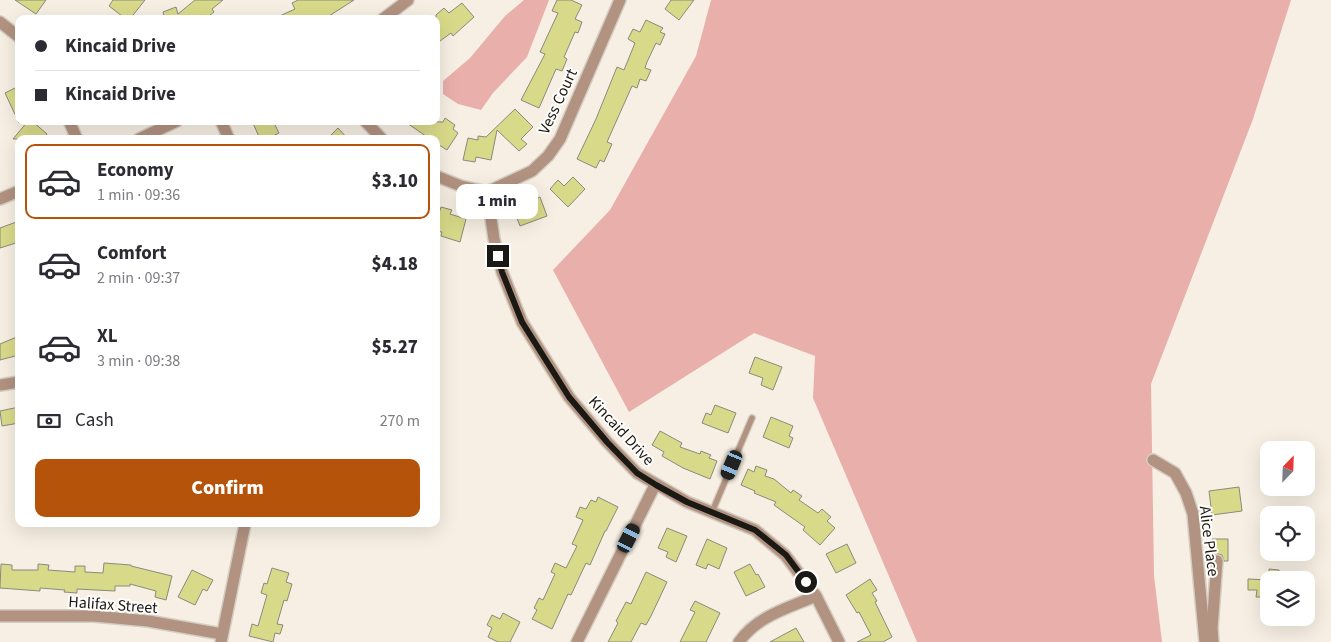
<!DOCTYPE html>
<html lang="en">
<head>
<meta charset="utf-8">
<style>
  :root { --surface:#fff; --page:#f2f2f3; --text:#2b2b33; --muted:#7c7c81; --line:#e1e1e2; --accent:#b45309 }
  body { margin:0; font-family:"Source Sans 3",sans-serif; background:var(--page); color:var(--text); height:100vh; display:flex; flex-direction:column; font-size:19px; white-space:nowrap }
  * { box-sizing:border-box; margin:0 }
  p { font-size:16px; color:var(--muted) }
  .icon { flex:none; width:28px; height:28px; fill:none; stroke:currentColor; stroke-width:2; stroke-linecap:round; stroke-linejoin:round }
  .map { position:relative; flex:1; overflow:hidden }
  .details { position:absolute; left:15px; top:135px; width:425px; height:392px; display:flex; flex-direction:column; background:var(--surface); border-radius:10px; box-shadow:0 5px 20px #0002 }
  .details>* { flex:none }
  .banner { position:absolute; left:15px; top:15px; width:425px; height:110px; border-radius:10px; box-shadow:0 5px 20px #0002; display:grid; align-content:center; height:110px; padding:0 20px; background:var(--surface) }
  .needle { width:32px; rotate:23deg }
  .controls { position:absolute; left:1260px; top:441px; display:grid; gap:10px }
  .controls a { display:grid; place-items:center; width:55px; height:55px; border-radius:10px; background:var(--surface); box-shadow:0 5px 20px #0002; font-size:25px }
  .end { position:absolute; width:22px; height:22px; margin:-11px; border:6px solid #1b1914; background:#fff; box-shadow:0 0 0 2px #fff }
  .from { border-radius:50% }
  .bubble { position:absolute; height:35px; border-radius:10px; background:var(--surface); box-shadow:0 5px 20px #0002; font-size:16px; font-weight:800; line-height:35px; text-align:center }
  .car { position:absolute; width:15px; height:30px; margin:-15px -8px; border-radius:6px; box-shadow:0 0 4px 1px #0007; background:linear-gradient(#222 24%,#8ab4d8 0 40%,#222 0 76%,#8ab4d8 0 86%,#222 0) }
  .banner b { display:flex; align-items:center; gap:18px; height:48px; font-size:19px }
  .banner b+b { border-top:1px solid var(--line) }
  .banner i { width:12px; height:12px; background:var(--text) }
  ul { padding:9px 0 0; list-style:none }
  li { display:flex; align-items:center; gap:15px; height:75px; margin:0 10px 8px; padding:0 10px; border:2px solid transparent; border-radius:10px }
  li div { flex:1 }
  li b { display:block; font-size:19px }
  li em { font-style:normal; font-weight:800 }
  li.selected { border-color:var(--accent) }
  li>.icon { width:45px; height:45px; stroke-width:1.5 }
  .pay { display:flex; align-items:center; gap:12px; height:55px; padding:0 20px; font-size:19px }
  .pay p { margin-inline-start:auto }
  .button { display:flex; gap:10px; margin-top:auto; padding:10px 20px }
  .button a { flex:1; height:58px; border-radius:10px; background:var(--accent); color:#fff; font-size:20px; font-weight:800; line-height:58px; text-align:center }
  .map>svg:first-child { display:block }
</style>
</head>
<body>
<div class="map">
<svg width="1331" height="642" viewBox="0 0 1331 642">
  <rect width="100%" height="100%" fill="#f7efe3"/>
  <g fill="#e9afab">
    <polygon points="524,0 549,0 527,57 493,93 481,110 458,104 443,94 443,81 470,58 505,16"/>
    <polygon points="711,0 1291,0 1253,119 1151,384 1154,576 1162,642 917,642 813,398 815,356 754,333 629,412 553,270 610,210 696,56"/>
  </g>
  <g fill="#d9da89" stroke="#8a8a7e">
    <polygon points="15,0 46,0 36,14"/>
    <polygon points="113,0 145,0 130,19 126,19 109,6"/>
    <polygon points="195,0 223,0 212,9 214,12 205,19 202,15 196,19 165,19 163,12 176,7 178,14"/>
    <polygon points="298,0 354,0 329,16 330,19 273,19 295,9 292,3"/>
    <polygon points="557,0 571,0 582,5 575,19 582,22 578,33 575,32 564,57 567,59 562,71 556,69 539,108 521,100 545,54 540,52 558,13 552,11"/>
    <polygon points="671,0 694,0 679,20 665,9"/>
    <polygon points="462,3 474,17 453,36 451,33 436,44 436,15 444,8 449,13"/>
    <polygon points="646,20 663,28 660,32 665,34 660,45 656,43 647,62 645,68 651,70 646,81 640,79 637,88 632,86 607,142 612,144 604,162 600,160 596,168 577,159 596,119 617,67 624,70 635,43 628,39 633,29 640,32"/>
    <polygon points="19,86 19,123 5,93"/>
    <polygon points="515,109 533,127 521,139 527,144 519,151 497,130 491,160 476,157 475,162 463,160 468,138 478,140 478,136 486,137"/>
    <polygon points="445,118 455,125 453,129 458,133 447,150 436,143 436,139 430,139 404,121 443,122"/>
    <polygon points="28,121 32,121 47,134 43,139 13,139"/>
    <polygon points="252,121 273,121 279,133 267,139 260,139"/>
    <polygon points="338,128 348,139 327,139"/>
    <polygon points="573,177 585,189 568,207 550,189 558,180 564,186"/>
    <polygon points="540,197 547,216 520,226 513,208"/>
    <polygon points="441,207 452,210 450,214 466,219 460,242 441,236 442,232 436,231 436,223"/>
    <polygon points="19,221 19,242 0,248 0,228"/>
    <polygon points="19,336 19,355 0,360 0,344"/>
    <polygon points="755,357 782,367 773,390 761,385 763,378 749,373"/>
    <polygon points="715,405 736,413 728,433 702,423 706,413 711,415"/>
    <polygon points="19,407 19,423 2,426 0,411"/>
    <polygon points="771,417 793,426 789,436 793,438 789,448 763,437"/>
    <polygon points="660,431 682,443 680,447 700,454 701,451 711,455 709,458 717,461 710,479 683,468 662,456 664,452 652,445"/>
    <polygon points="756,466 767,470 765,476 774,479 791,493 793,490 802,496 799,500 818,513 822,509 831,517 827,521 835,528 820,545 803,530 805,527 774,505 776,502 754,493 755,491 741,485 748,469 754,472"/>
    <polygon points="1239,487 1242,511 1212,515 1209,491"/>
    <polygon points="598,497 618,507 606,531 605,531 590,565 586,563 571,595 568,594 552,629 532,619 537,610 534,608 539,598 543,600 555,574 551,572 555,563 566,568 577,546 572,544 583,520 576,517 580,507 586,509 591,500 596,502"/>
    <polygon points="667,528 687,536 676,562 666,557 668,552 658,548"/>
    <polygon points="707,539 727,548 719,569 708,564 706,569 696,565"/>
    <polygon points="1212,539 1228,539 1228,561 1224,561 1222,555 1218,554 1212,556"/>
    <polygon points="847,544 856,563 836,573 826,554"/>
    <polygon points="104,563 131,565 131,566 172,576 166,600 155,597 156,591 130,584 130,586 115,586 115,591 77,589 77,593 64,592 65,590 40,588 40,591 0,588 1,564 12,565 12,570 38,570 38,564 49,565 48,570 75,572 75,566 85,566 85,572 103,573"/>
    <polygon points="750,564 756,575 758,574 765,587 746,596 734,572"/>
    <polygon points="272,568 289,573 286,582 292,584 287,601 284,600 277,624 283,625 280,634 275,633 273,642 249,636 252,624 258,626 267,595 261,593 264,583 267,584"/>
    <polygon points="1269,569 1279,570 1279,580 1269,580 1269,597 1256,597 1257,590 1248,590 1248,579 1269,580"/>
    <polygon points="192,570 213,580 207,591 203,589 195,605 178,597"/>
    <polygon points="646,572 667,582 651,616 646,625 641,623 631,642 608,642 618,623 616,621 626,602 631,604"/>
    <polygon points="870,579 877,590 872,593 877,601 875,602 892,637 883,642 857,642 871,635 859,612 857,613 846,595"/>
    <polygon points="695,601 720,613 706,642 680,642 695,612 690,610"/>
    <polygon points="503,613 520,622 510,642 498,642 488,637 492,628 487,625 492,615 500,619"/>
    <polygon points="796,628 804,642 770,642"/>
  </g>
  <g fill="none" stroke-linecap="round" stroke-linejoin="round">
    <g stroke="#d4cdc2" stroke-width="8">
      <polyline id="service" points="712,512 752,418"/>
    </g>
    <g stroke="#d4cdc2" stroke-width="14">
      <g id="minor">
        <polyline points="383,19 408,0"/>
        <polyline points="0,22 19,37"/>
        <polyline points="69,121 77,139"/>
        <polyline points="221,121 229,139"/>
        <polyline points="365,121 382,139"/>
        <polyline points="139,139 177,121"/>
        <polyline points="436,176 461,186 487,192 532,171 548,156 560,139 620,0"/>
        <polyline points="487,192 494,239 502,272 522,322 569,397 607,442 637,473 687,502 755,530 785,555 816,596 839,642"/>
        <polyline points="0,199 19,191"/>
        <polyline points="0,385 19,382"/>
        <polyline points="1153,460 1175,473 1186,493 1193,514 1205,642"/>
        <polyline points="0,616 94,616 148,621 222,634"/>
        <polyline points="221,642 245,524"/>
        <polyline points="577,642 655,485"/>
        <path d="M739,642C757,616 788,608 816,596"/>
        <polyline points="1213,642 1212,628 1217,561"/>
      </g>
    </g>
    <use href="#service" stroke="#b29280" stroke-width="5.5"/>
    <use href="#minor" stroke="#b29280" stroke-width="11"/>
  </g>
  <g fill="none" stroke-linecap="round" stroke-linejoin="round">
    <polyline stroke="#1b1914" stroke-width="6" points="498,256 502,272 522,322 569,397 607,442 637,473 656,485 687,502 755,530 786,555 806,582"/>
  </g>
  <g text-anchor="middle" stroke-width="4" stroke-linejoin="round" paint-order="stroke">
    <g font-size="16" fill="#1b1914" stroke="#fffdfb">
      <text transform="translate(557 101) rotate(-65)" y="6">Vess Court</text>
      <text transform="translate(622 430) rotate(47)" y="6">Kincaid Drive</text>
      <text transform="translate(1210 541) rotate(83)" y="6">Alice Place</text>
      <text transform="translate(113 604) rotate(4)" y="6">Halifax Street</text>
    </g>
  </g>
</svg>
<div class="controls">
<a><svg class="needle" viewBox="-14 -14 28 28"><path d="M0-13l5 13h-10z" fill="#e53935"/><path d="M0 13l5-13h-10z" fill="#7c7c81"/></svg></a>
<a><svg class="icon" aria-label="locate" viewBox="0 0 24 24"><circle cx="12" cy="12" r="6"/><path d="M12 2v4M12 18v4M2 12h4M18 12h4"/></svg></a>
<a><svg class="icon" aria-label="layers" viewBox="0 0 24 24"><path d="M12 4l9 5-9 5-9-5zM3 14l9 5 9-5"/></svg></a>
</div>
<i class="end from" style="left:806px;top:582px"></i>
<i class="end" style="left:498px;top:256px"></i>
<div class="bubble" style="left:456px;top:184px;width:82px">1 min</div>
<i class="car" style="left:732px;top:465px;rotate:203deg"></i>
<i class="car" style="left:629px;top:538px;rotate:27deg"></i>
<div class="banner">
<b><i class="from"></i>Kincaid Drive</b>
<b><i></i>Kincaid Drive</b>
</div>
<section class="details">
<ul>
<li class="selected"><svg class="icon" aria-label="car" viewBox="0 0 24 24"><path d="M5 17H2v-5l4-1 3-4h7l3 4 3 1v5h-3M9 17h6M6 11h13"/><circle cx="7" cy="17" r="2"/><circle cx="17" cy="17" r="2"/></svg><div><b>Economy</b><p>1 min · 09:36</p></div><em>$3.10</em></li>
<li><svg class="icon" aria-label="car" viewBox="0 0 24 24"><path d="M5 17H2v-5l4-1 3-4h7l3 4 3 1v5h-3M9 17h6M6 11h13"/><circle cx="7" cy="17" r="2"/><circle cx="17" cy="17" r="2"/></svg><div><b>Comfort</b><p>2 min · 09:37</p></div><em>$4.18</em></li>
<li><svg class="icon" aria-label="car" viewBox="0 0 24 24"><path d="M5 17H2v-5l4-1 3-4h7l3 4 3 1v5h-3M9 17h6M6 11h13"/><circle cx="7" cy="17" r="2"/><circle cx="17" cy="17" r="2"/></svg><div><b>XL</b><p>3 min · 09:38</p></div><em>$5.27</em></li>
</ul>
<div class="pay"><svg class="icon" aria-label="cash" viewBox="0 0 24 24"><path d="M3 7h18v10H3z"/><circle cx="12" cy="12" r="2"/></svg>Cash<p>270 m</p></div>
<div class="button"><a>Confirm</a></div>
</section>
</div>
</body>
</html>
